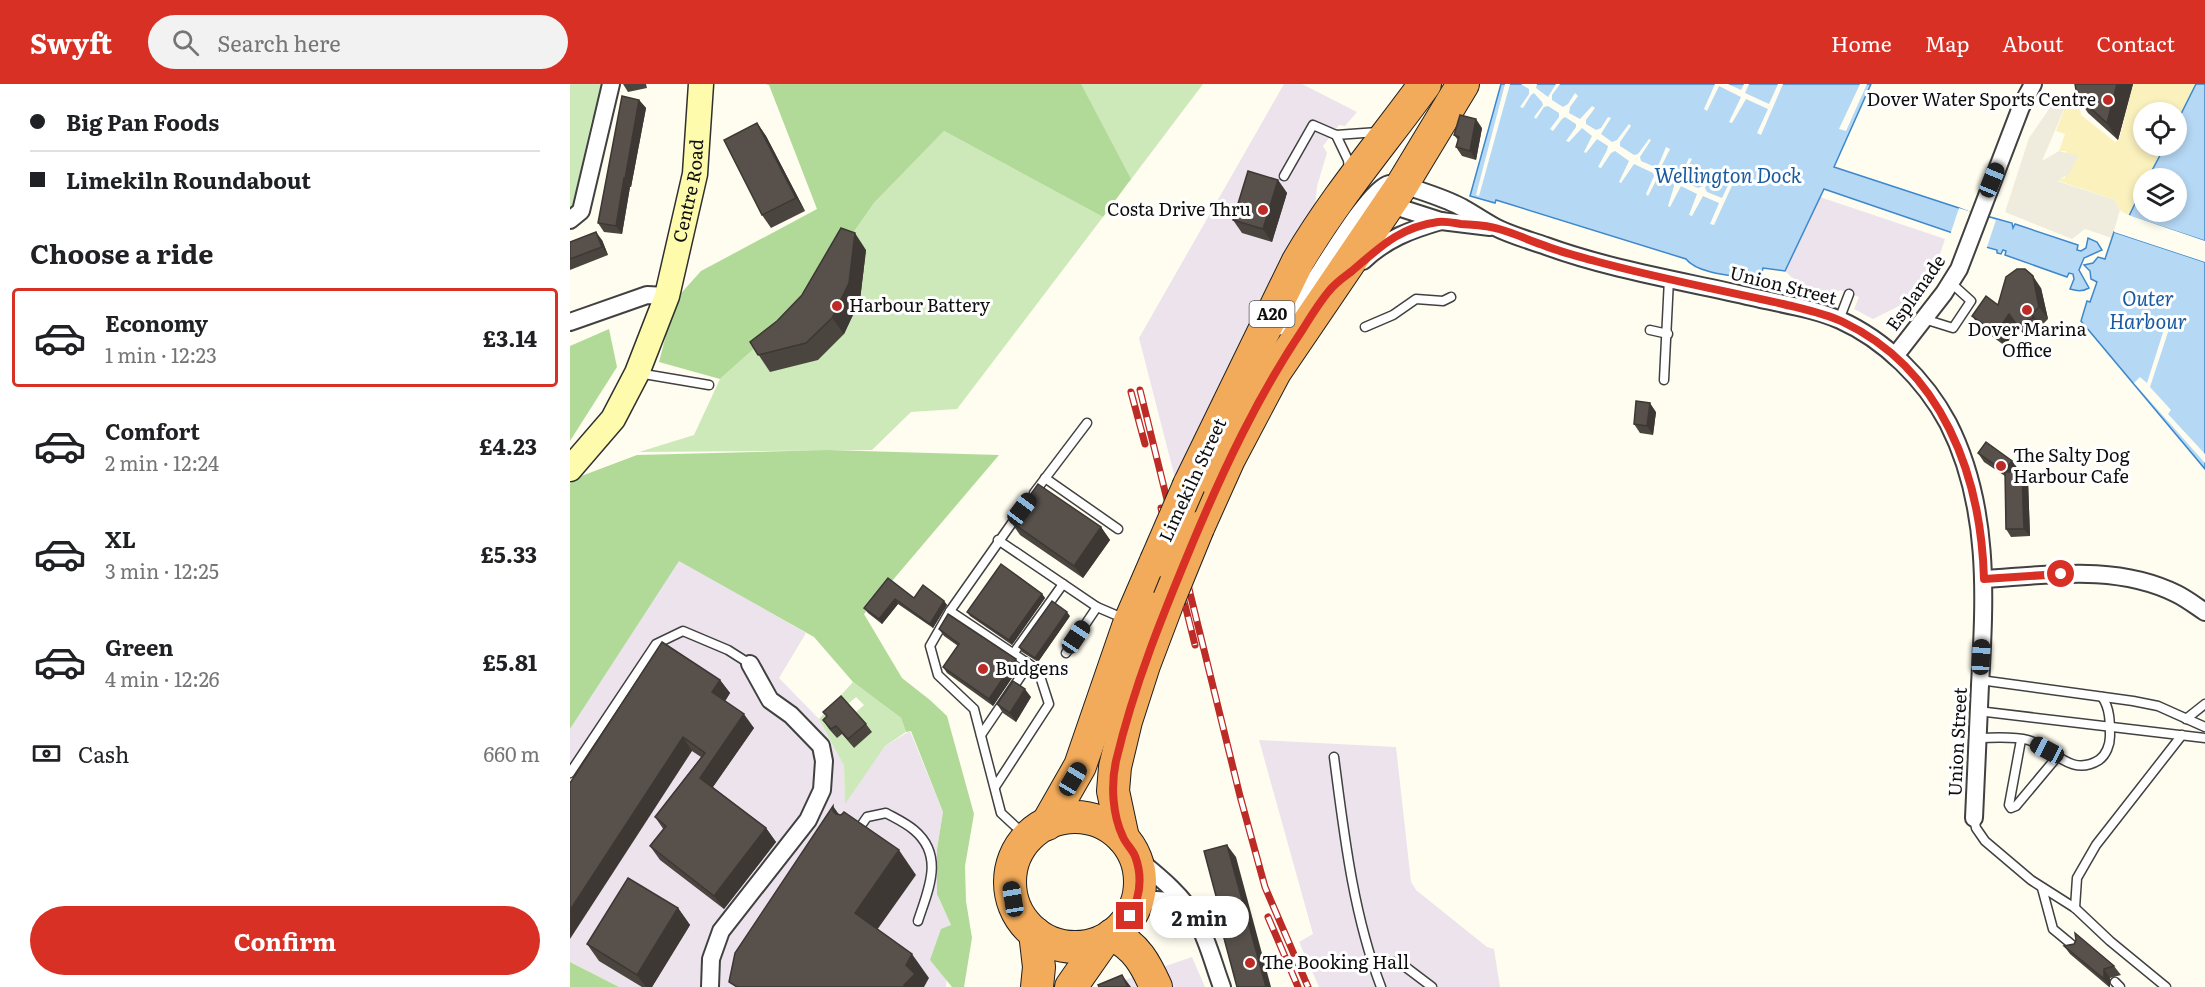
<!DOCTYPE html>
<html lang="en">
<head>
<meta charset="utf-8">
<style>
  :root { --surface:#fff; --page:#f2f2f2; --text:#202124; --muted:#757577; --line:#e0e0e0; --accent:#d93025 }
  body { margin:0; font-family:Literata,serif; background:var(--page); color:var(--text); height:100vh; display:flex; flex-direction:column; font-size:22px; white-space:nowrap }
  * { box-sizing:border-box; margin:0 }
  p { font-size:20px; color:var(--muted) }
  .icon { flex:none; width:33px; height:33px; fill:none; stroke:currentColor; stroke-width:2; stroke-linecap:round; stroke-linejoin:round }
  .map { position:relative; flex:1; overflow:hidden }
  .drawer { display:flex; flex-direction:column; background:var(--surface); width:570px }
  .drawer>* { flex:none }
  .banner { display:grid; align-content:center; height:132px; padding:0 30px; background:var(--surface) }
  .buttons { position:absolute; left:1563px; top:18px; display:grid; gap:12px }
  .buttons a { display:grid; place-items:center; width:54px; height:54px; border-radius:50%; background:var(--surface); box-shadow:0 3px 9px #0003; font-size:30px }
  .end { position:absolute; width:27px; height:27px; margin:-14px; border:8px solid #d93025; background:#fff; box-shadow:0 0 0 3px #fff }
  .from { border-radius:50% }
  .bubble { position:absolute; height:42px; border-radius:21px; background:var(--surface); box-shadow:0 3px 9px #0003; font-size:20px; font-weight:700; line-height:42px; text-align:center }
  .car { position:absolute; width:18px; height:36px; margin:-18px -9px; border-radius:8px; box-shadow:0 0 4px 2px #0007; background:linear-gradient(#222 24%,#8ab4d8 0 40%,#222 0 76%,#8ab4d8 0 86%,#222 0) }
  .banner b { display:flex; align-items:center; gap:21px; height:57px; font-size:22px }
  .banner b+b { border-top:2px solid var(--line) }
  .banner i { width:15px; height:15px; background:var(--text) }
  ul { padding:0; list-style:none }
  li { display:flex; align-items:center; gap:18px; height:99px; margin:0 12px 9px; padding:0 18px; border:3px solid transparent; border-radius:6px }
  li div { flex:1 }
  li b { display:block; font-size:22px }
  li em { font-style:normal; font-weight:700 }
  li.selected { border-color:var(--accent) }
  li>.icon { width:54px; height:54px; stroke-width:1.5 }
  h2 { padding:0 30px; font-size:27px; line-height:72px }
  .pay { display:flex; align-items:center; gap:15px; height:66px; padding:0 30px; font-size:22px }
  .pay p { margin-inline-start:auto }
  .primary-button { display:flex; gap:12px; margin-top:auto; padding:12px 30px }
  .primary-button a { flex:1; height:69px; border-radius:36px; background:var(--accent); color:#fff; font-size:24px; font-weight:700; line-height:69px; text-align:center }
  header { display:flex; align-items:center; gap:36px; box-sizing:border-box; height:84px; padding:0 30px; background:var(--accent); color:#fff }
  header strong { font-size:28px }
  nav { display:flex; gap:33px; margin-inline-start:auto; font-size:21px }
  .search { width:420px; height:54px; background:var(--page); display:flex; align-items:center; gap:15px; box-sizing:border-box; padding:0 21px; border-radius:33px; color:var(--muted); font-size:22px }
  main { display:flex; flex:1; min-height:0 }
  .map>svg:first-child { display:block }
</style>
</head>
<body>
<header>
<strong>Swyft</strong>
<div class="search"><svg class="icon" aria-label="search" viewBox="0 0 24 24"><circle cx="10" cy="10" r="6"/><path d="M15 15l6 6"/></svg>Search here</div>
<nav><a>Home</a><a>Map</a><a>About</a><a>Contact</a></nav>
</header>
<main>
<section class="drawer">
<div class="banner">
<b><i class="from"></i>Big Pan Foods</b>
<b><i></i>Limekiln Roundabout</b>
</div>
<h2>Choose a ride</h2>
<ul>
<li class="selected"><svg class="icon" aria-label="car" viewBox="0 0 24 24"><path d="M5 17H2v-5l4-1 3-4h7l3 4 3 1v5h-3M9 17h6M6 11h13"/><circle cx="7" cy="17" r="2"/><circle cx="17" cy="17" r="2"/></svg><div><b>Economy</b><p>1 min · 12:23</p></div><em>£3.14</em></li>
<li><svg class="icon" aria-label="car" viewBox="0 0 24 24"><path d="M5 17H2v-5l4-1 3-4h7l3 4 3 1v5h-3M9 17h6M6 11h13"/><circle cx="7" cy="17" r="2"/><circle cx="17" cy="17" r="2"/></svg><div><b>Comfort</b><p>2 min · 12:24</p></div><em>£4.23</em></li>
<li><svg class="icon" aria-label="car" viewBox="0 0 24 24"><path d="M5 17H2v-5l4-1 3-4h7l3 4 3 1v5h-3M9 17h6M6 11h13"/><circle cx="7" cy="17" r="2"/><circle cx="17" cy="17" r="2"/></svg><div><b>XL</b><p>3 min · 12:25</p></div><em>£5.33</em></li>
<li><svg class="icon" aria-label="car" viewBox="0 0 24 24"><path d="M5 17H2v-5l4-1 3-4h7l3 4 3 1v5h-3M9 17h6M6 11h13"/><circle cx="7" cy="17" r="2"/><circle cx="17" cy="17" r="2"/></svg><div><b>Green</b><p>4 min · 12:26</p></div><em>£5.81</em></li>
</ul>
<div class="pay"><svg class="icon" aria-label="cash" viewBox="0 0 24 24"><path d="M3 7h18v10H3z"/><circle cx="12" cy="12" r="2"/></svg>Cash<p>660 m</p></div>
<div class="primary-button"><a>Confirm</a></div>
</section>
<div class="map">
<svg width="1635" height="903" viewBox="0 0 1635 903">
  <rect width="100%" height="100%" fill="#fffdf0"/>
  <g fill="#ece3ed">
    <polygon points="714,0 732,0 787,28 775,42 769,41 753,62 757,69 747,102 745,123 605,394 569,254"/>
    <polygon points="1250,113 1375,155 1364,188 1335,219 1303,235 1284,225 1289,213 1270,206 1253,215 1236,211 1234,205 1215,187"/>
    <polygon points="109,476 236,549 209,594 249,635 274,682 275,718 315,662 340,647 373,728 367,766 368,813 381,841 376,903 49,903 0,878 0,645"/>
    <polygon points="689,656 826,663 841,798 846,806 917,863 924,865 930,903 749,903 729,858 743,850"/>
    <polygon points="622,873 635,903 534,903"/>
  </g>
  <g fill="#cee9b9" fill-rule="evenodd">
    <polygon points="0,0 32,0 31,29 22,35 6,108 10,119 0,130"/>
    <polygon points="510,0 633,0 559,98"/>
    <polygon points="374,47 533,133 387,325 341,328 302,366 69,368 124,351 150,295 233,221 304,119"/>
    <path d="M283,598L331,634L336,648L315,662L275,720L274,682L249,635ZM286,613L294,621L285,629L284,664L272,650L267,654L260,636Z"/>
  </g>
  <g fill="#b1da99">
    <polygon points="195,0 511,0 561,95 533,133 374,47 304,119 233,221 150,295 89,278 105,216 131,187 247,125 199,1"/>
    <polygon points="39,245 47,283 0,357 0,262"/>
    <polygon points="257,366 429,371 294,530 332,594 360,616 377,632 404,730 395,782 396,817 402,854 394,903 382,903 360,876 371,845 381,841 367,810 367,765 373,728 341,647 336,648 331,634 283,598 244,553 109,477 0,645 0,400 6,394 67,371"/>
    <polygon points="0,878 49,903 0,903"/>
  </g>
  <path fill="#faf1bd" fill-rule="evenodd" d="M1563,0H1635V157L1559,132L1550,126L1545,116L1486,96L1495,94L1496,67H1489L1495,50L1486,47L1498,16L1509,18L1511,31L1545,58L1549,56ZM1574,28H1606V62H1574ZM1574,94H1606V128H1574Z"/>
  <polygon fill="#efecde" points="1486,15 1498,16 1472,77 1489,67 1508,72 1500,89 1487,97 1545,116 1550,126 1542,154 1515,145 1502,155 1435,128 1459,54"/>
  <g fill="#b5d8f5" stroke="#3d88cc" stroke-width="1.5">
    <path d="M931,0H1301L1264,83L1389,124L1419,136L1420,133L1442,139L1443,144L1445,140L1508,161L1507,166L1511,167L1516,164L1518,154L1527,158L1532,166L1514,174L1509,186L1519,204C1512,208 1507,207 1500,205L1504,195L1503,190L1499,189L1497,193L1435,171L1436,167L1433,166L1431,170L1427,169V166L1412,162V159L1254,105L1215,187L1193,184L1190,196C1170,192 1128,191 1116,175L926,116L925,119L900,112Z"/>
    <polygon points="1626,0 1635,0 1635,157 1559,132 1573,103 1574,128 1606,128 1606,94 1578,94 1595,62 1606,62 1607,38"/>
    <polygon points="1544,148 1635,178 1635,385 1511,237 1517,217 1520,218 1527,198 1521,195 1520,187 1514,181 1523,179 1528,173 1535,175"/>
  </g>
  <g fill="#fffdf0">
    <polygon points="935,0 940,0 909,112 906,111"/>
    <polygon points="951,0 967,0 966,4 978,13 986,0 990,0 982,11 982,16 993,23 998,20 1005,9 1008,12 1000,23 999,29 1010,35 1022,22 1025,24 1016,36 1016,40 1026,46 1031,44 1038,33 1041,34 1031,50 1042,58 1047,56 1059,40 1061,42 1050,58 1050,62 1064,71 1068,70 1079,55 1081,56 1070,73 1071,77 1085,83 1089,80 1096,63 1100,65 1091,83 1093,87 1107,93 1111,91 1119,74 1122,75 1113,93 1113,97 1128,104 1133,102 1140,84 1144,85 1135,104 1137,108 1152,114 1162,93 1165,95 1144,141 1140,140 1149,119 1133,112 1122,132 1119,131 1127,110 1111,102 1100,123 1098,122 1105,99 1089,91 1078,112 1076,110 1084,92 1083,89 1064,80 1051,99 1049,98 1059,77 1045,67 1041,69 1031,84 1028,83 1037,66 1038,62 1027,55 1016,69 1014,68 1022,52 1012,44 999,58 996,57 1006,43 1006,40 995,33 992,35 983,47 980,45 989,33 989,29 978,22 974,23 966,35 964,33 973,21 972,18 964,9 961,11 953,24 950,23 959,10 959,5"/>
    <polygon points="1145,0 1158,0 1171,6 1174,0 1179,0 1175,9 1199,20 1208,0 1213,0 1191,51 1187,49 1198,25 1176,15 1162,39 1159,38 1171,13 1149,2 1137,27 1134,25"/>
    <polygon points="1290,0 1297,0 1276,47 1269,45"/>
    <polygon points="1389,124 1426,136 1416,166 1410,164 1409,161 1380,151"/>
    <polygon points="1556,130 1635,157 1635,160 1558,135"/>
    <polygon points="1545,145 1635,175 1635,178 1544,148"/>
    <polygon points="1595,242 1600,242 1580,303 1601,326 1598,330 1635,370 1635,379 1564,299 1570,293 1577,299"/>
  </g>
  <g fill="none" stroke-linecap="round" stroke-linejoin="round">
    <g stroke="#414141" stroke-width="11">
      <g id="lane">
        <polyline points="766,51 778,76 779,86"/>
        <polyline points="714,92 743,41 766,51 808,48"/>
        <polyline points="1354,235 1383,244 1401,217 1380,198"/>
        <polyline points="1269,236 1279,210"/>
        <polyline points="795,243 823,231 846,215 873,217 881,213"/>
        <polyline points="1080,246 1098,250"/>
        <polyline points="68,289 139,301"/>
        <polyline points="1094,296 1099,195"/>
        <polyline points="475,394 548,445"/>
        <polyline points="464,409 517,339"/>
        <polyline points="449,429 380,527 360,562 368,591 404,625 431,729 445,742 460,752"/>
        <polyline points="428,456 527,523 555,535"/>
        <polyline points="380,527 468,586 479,620 425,703"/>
        <polyline points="496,569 527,523"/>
        <polyline points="443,570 493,500"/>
        <polyline points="1410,596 1563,617 1588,622 1635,643"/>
        <polyline points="1408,627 1635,654"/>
        <polyline points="1616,635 1635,620"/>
        <polyline points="411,651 459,580"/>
        <path d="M1407,654C1423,654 1443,652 1458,656C1483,663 1500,694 1529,676C1536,671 1540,661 1540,652C1540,638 1540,624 1532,613"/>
        <polyline points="1451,656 1439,721 1441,724 1446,722 1487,673"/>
        <path d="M764,673C774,750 783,830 811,903"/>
        <polyline points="0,689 86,560 113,547 158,566 180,580"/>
        <polyline points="1404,734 1406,744 1415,757 1461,796 1505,824 1540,857 1596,903"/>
        <path d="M286,749L297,733L316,729C325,734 336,739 344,746C375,772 358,806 348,837"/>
        <polyline points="1472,804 1483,845 1506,864"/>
        <polyline points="1505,824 1507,794 1526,761 1612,651"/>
        <polyline points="801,877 829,878 862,903"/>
        <polyline points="1545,898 1550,903"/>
      </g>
    </g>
    <g stroke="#414141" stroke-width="20">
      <g id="street">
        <polyline points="815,119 871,137 920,143"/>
        <polyline points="0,136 11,127 41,0"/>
        <path d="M793,177C816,155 840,146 871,137"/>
        <polyline points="0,238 77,211 97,212"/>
        <path d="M708,243C717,232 727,221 735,210C750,190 799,104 819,100C831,98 881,117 893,124C904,130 914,137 925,143C940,151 959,156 976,162C1042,186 1113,197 1182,213C1211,220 1242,224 1270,236C1315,256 1355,296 1378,339C1420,421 1415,512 1410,601C1408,645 1406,690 1404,734"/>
        <polyline points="1325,272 1374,209 1389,185 1451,23 1463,0"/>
        <path d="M1414,495C1479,491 1547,480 1607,510C1617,515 1626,522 1635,528"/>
        <path d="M565,773C587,791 613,811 627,837C638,857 644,882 652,903"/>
        <polyline points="567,818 586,816 613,818"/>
        <polyline points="140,903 141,875 151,847 238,736 252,706 254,677 251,662 221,631 200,616 180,580"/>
      </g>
    </g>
    <g stroke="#303030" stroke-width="27">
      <g id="secondary">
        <path id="s1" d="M0,385L43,335L67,289L97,212L125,90L131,0"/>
      </g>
    </g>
    <g stroke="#1f1f1f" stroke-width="34">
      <g id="highway">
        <path d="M619,401L728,177C765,114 812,59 855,0"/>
        <polyline points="628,444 659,375 705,288 832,101 893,0"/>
        <circle cx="505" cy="798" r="65"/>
        <polyline points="477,740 510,682 560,537 586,477"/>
        <polyline points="553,754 543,707 545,683 556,637 574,581 599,515"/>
        <polyline points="465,849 469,883 467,903"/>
        <path d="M542,851C566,861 576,881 586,903"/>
        <polyline points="501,903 533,857"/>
      </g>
    </g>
    <use href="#lane" stroke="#fff" stroke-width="8"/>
    <use href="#street" stroke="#fff" stroke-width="16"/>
    <use href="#secondary" stroke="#fefbac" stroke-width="24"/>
    <use href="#highway" stroke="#f2ab5a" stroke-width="32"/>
    <g stroke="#bd2b27" stroke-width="7">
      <g id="rail">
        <polyline points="570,306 670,712 695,803 738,903"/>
        <polyline points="561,308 575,360"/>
        <polyline points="591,424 625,561"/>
        <polyline points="698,833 728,903"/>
      </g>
    </g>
    <use href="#rail" stroke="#fff" stroke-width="4.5" stroke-dasharray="14" stroke-linecap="butt"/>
    <g stroke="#1f1f1f" stroke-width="34" stroke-linecap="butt">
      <g id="highway-bridge">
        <polyline points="586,477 619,401"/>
        <polyline points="599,515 628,444"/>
      </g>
    </g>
    <use href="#highway-bridge" stroke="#f2ab5a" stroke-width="32"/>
  </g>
  <g fill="#4b4540">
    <polygon points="53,0 76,0 77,4 58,8"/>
    <polygon points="1505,0 1563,0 1548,56 1518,29 1507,12"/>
    <polygon points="69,16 76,24 61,103 60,103 52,150 34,148 28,139"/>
    <polygon points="187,39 196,52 235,127 201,144 192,131"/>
    <polygon points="912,44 906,76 892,72 886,63 888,56 884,51"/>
    <polygon points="708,96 717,109 702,158 672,149 663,136"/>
    <polygon points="32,156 38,171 0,186 0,158"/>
    <polygon points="296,166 290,216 274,250 248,276 200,288 180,258"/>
    <polygon points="1471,204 1478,235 1471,242 1472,246 1455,253 1448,242 1435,262 1411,244 1402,232"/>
    <polygon points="1086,328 1083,351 1070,349 1064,340"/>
    <polygon points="1408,369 1442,377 1448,385 1446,388 1452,388 1458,396 1460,452 1441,453 1436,445 1435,392 1414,378"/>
    <polygon points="441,438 531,443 540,456 513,494 450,451"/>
    <polygon points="318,494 344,514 374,517 377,521 363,544 328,520 312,540 298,529 294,524"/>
    <polygon points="472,510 475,514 442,561 400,532 397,528"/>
    <polygon points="500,532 468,578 452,568 449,563"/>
    <polygon points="369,545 446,575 450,582 423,622 377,589 373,583 388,562 374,552"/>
    <polygon points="150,596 160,609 155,617 184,644 143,703 196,744 206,758 154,825 90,776 80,762 94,746 85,733 131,673 122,667 0,699"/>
    <polygon points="461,613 446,638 433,629 427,620"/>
    <polygon points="253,628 296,640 302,648 284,664 272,650 267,654 259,645 253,636 257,633"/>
    <polygon points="108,824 120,841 82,903 72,903 29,877 17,860"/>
    <polygon points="1494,862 1544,882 1551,891 1540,894 1540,903 1539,903 1500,870"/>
  </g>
  <g fill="#3d3834">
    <polygon points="1547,0 1563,0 1548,56 1537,39"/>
    <polygon points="69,16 76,24 61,103 55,95"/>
    <polygon points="906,35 912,44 906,76 900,67"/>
    <polygon points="187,39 196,52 235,127 226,114"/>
    <polygon points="54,94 60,103 52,150 46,142"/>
    <polygon points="708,96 717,109 702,158 693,145"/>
    <polygon points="26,148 32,156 38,171 32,163"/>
    <polygon points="285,149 296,166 290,216 274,250 262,234"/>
    <polygon points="1463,192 1471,204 1478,235 1469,223"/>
    <polygon points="1439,230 1448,242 1435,262 1426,249"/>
    <polygon points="1462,230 1471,242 1472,246 1463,234"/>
    <polygon points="1080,319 1086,328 1083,351 1077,342"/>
    <polygon points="1442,377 1448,385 1440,396 1434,387"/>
    <polygon points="1452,388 1458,396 1460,452 1454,445"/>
    <polygon points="531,443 540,456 513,494 504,482"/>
    <polygon points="472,510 475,514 442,561 439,556"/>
    <polygon points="325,515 328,520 312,540 309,535"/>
    <polygon points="374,517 377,521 363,544 360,540"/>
    <polygon points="497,528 500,532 468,578 465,574"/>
    <polygon points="446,575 450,582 423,622 419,615"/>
    <polygon points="150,596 160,609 152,622 142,608"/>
    <polygon points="455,605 461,613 446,638 440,629"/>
    <polygon points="174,630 184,644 140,707 130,694"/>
    <polygon points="113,653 122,667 0,855 0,826"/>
    <polygon points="263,722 280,746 263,727"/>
    <polygon points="196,744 206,758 154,825 144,812"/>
    <polygon points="657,761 666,773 701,903 696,903"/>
    <polygon points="329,766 346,791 302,853 285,829"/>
    <polygon points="108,824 120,841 82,903 76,903 67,891"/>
    <polygon points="342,870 359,894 354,903 335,903 334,901 336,881"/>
    <polygon points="1534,885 1540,894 1540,903 1534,895"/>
    <polygon points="552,891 561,903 558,903"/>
  </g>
  <g fill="#57504b" stroke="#3d3834" stroke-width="1.5">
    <polygon points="1505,0 1547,0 1537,39 1507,12"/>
    <polygon points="52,12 69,16 55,95 54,94 46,142 28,139"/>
    <polygon points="890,31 906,35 900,67 886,63 889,53 884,51"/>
    <polygon points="187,39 226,114 192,131 154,56"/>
    <polygon points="678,87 708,96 693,145 663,136"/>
    <polygon points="271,144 285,149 279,199 262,234 236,259 188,271 180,258 207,237 232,211"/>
    <polygon points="26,148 32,163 0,175 0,158"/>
    <polygon points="1447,185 1455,185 1463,192 1469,223 1462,230 1463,234 1447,241 1439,230 1426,249 1402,232 1416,212 1428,221 1436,193"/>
    <polygon points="1066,317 1080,319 1077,342 1064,340"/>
    <polygon points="1416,358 1442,377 1434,387 1408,369"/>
    <polygon points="1435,388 1452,388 1454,445 1436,445"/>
    <polygon points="468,400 531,443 504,482 441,438"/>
    <polygon points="431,480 472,510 439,556 397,528"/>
    <polygon points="318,494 344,514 353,501 374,517 360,540 325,515 309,535 294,524"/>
    <polygon points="482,517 497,528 465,574 449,563"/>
    <polygon points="378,530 446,575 419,615 373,583 389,560 369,545"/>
    <polygon points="92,558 150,596 142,608 174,630 130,694 196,744 144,812 80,762 96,742 85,733 135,669 113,653 0,826 0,699"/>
    <polygon points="443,597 455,605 440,629 427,620"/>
    <polygon points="271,612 296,640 278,655 266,642 261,645 253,636 257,632 253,628"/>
    <polygon points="263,722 263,727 266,730 271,731 274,728 329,766 285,829 342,870 336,881 345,890 334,901 336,903 167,903 159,898 165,869"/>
    <polygon points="657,761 696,903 667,903 651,843 654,842 634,767"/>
    <polygon points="58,794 108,824 67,891 17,860"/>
    <polygon points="1505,849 1544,882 1534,885 1534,895 1494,862 1504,860 1506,856"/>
    <polygon points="552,891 558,903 529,903 528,901"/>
  </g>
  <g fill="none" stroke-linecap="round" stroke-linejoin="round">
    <path stroke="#d93025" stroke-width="8" d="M560,832C570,813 573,793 565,772C562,765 556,760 553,753C542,730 541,700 546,677C564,601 593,530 623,458C654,384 688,312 733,245C741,232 749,219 759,207C765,199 774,193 782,187C810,163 830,143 868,138C875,137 884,139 891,140C904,141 917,141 929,145C944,149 958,156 973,161C990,168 1007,172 1025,177C1087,194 1150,206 1213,220C1233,225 1254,229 1273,238C1372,285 1411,391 1414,495L1491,490"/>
  </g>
  <g fill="#bd2b27" stroke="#fff" stroke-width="2">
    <circle cx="1538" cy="16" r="6"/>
    <circle cx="693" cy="126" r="6"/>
    <circle cx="267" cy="222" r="6"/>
    <circle cx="1457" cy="226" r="6"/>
    <circle cx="1431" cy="382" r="6"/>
    <circle cx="413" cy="585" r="6"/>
    <circle cx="680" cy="879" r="6"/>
  </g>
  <g text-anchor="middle" stroke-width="6" stroke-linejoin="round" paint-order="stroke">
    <rect fill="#fff" stroke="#565656" stroke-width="1.5" x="679.5" y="217" width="45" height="26" rx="4.5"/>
    <g font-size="16" font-weight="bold" fill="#0e0e0e">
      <text x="702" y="236">A20</text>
    </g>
    <g font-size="18" fill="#0e0e0e" stroke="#fff" text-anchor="start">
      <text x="1526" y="22" text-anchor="end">Dover Water Sports Centre</text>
      <text x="681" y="132" text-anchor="end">Costa Drive Thru</text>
      <text x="279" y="228">Harbour Battery</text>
      <text x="1457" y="252" text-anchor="middle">Dover Marina<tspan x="1457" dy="21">Office</tspan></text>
      <text x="1443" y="378">The Salty Dog<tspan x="1443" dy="21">Harbour Cafe</tspan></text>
      <text x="425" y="591">Budgens</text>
      <text x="692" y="885">The Booking Hall</text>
    </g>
    <g font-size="18" fill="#0e0e0e" stroke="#fff">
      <text dy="6" stroke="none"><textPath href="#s1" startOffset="308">Centre Road</textPath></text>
      <text transform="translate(1213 202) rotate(14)" y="6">Union Street</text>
      <text transform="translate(1346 209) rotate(-55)" y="6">Esplanade</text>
      <text transform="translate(623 396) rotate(-65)" y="6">Limekiln Street</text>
      <text transform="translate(1388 658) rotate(-87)" y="6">Union Street</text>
    </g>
    <g font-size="20" font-style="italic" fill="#185a9f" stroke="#fff">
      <text x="1158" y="99">Wellington Dock</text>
      <text x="1578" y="222">Outer<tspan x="1578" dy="23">Harbour</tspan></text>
    </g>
  </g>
</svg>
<div class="buttons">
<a><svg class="icon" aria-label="locate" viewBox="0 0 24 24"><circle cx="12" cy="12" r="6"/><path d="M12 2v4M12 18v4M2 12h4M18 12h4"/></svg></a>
<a><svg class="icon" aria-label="layers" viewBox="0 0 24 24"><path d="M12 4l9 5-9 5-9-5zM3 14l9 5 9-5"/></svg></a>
</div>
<i class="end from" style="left:1491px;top:490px"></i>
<i class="end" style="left:560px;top:832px"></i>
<div class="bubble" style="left:580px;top:812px;width:99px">2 min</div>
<i class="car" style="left:1422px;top:96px;rotate:22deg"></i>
<i class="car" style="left:452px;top:425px;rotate:37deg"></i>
<i class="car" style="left:506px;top:553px;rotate:34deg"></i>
<i class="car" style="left:1411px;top:573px;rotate:3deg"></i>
<i class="car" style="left:1477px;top:666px;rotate:298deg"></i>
<i class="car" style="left:503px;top:695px;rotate:31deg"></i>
<i class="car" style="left:443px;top:815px;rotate:351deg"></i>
</div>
</main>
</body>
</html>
